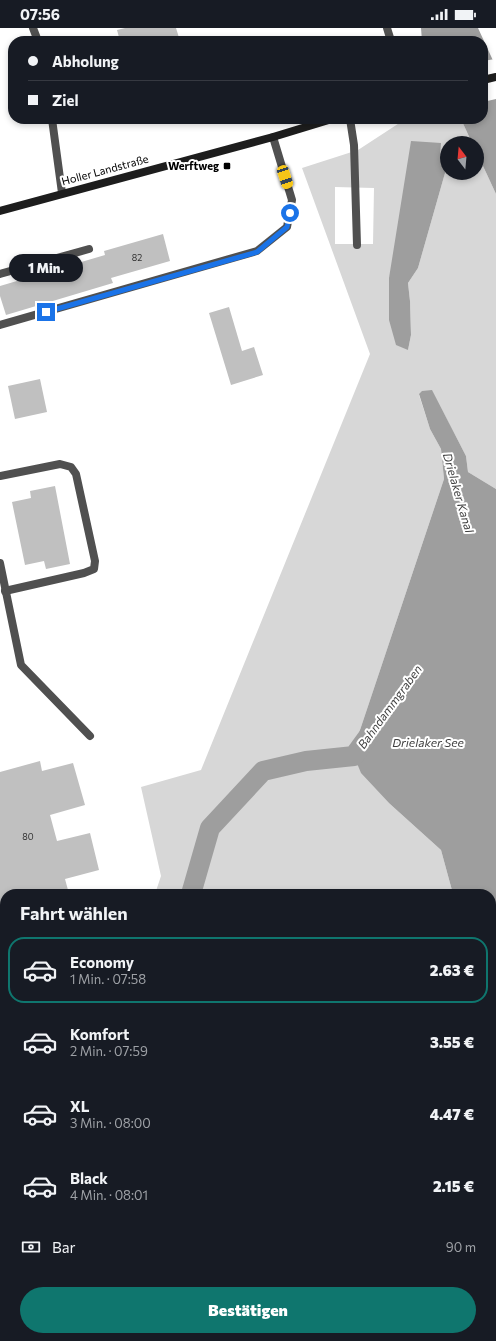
<!DOCTYPE html>
<html lang="de">
<head>
<meta charset="utf-8">
<style>
  :root { --surface:#171b24; --page:#20242c; --text:#f1f3f6; --muted:#9ea1a6; --line:#363941; --accent:#0f766e }
  body { margin:0; font-family:Commissioner,sans-serif; background:var(--page); color:var(--text); height:100vh; display:flex; flex-direction:column; font-size:15px; white-space:nowrap }
  * { box-sizing:border-box; margin:0 }
  p { font-size:13px; color:var(--muted) }
  .icon { flex:none; width:22px; height:22px; fill:none; stroke:currentColor; stroke-width:2; stroke-linecap:round; stroke-linejoin:round }
  .map { position:relative; flex:1; overflow:hidden }
  .panel { position:absolute; left:0px; top:861px; width:496px; height:452px; display:flex; flex-direction:column; background:var(--surface); border-radius:16px 16px 0 0; box-shadow:0 2px 6px #0003 }
  .panel>* { flex:none }
  .hud { position:absolute; left:8px; top:8px; width:480px; height:88px; border-radius:16px; box-shadow:0 2px 6px #0003; display:grid; align-content:center; height:88px; padding:0 20px; background:var(--surface) }
  .needle { width:26px; rotate:344deg }
  .fabs { position:absolute; left:440px; top:108px; display:grid; gap:8px }
  .fabs a { display:grid; place-items:center; width:44px; height:44px; border-radius:50%; background:var(--surface); box-shadow:0 2px 6px #0003; font-size:20px }
  .end { position:absolute; width:18px; height:18px; margin:-9px; border:5px solid #1a73e8; background:#fff; box-shadow:0 0 0 2px #fff }
  .from { border-radius:50% }
  .bubble { position:absolute; height:28px; border-radius:14px; background:var(--surface); box-shadow:0 2px 6px #0003; font-size:13px; font-weight:800; line-height:28px; text-align:center }
  .car { position:absolute; width:12px; height:24px; margin:-12px -6px; border-radius:5px; box-shadow:0 0 3px 1px #0007; background:linear-gradient(#f5c518 24%,#345 0 40%,#f5c518 0 76%,#345 0 86%,#f5c518 0) }
  .hud b { display:flex; align-items:center; gap:14px; height:38px; font-size:15px }
  .hud b+b { border-top:1px solid var(--line) }
  .hud i { width:10px; height:10px; background:var(--text) }
  ul { padding:0; list-style:none }
  li { display:flex; align-items:center; gap:12px; height:66px; margin:0 8px 6px; padding:0 12px; border:2px solid transparent; border-radius:16px }
  li div { flex:1 }
  li b { display:block; font-size:15px }
  li em { font-style:normal; font-weight:800 }
  li.active { border-color:var(--accent) }
  li>.icon { width:36px; height:36px; stroke-width:1.5 }
  h2 { padding:0 20px; font-size:18px; line-height:48px }
  .pay { display:flex; align-items:center; gap:10px; height:44px; padding:0 20px; font-size:15px }
  .pay p { margin-inline-start:auto }
  .primary-button { display:flex; gap:8px; margin-top:auto; padding:8px 20px }
  .primary-button a { flex:1; height:46px; border-radius:24px; background:var(--accent); color:#fff; font-size:16px; font-weight:800; line-height:46px; text-align:center }
  .status { display:flex; justify-content:space-between; align-items:center; height:28px; padding:0 20px; background:var(--surface); direction:ltr }
  .status svg { height:11px; fill:currentColor }
  .map>svg:first-child { display:block }
</style>
</head>
<body>
<div class="status"><b>07:56</b><svg viewBox="0 0 49 12"><path d="M0 12V9h3v3zM5 12V6h3v6zM10 12V3h3v9zM15 12V0h3v12zM26 1h20v11H26zM47 4h2v5h-2z"/></svg></div>
<div class="map">
<svg width="496" height="1313" viewBox="0 0 496 1313">
  <rect width="100%" height="100%" fill="#fff"/>
  <g fill="#d7d7d7" fill-rule="evenodd">
    <path d="M408,91H461L472,115H447V132L440,128L389,250L408,322L411,307L410,273L408,255L418,240L447,138V145H477V125L496,166V461L468,444L466,428L432,363L422,364L419,367L430,401L441,421L444,451L360,702L390,776L441,822L453,866H155L161,848L141,759L201,742L370,326L302,140L358,122L404,92ZM335,159L374,160L373,216H335Z"/>
    <polygon points="491,929 496,936 496,1173 491,1173"/>
    <polygon points="5,987 5,1308 166,1308 161,1309 159,1313 0,1313 0,989"/>
    <polygon points="215,1308 328,1308 326,1313 214,1313"/>
  </g>
  <g fill="#9e9e9e">
    <polygon points="421,0 478,0 496,39 496,166 477,125 477,115 472,115 461,91 483,91 483,13 422,13"/>
    <polygon points="411,113 441,115 440,128 447,132 447,138 418,240 408,255 410,273 411,307 408,322 396,317 389,292 389,250"/>
    <polygon points="432,362 466,428 468,444 496,461 496,936 491,929 491,866 453,866 441,822 390,776 361,745 354,728 360,702 444,451 441,421 430,401 419,366 422,363"/>
  </g>
  <polygon fill="#fff" points="495,31 496,34 496,71 483,74 483,33"/>
  <g fill="none" stroke-linecap="round" stroke-linejoin="round">
    <polyline stroke="#9e9e9e" stroke-width="6" points="491,1138 496,1138"/>
    <g stroke="#9e9e9e" stroke-width="20">
      <polyline points="191,866 210,800 263,743 306,733 354,728 370,706"/>
      <polyline points="51,1313 52,1308"/>
    </g>
  </g>
  <g fill="#c0c0c0">
    <polygon points="125,0 176,0 180,13 120,13 117,2"/>
    <polygon points="163,206 170,233 111,250 113,255 6,287 0,268 0,258 105,227 104,223"/>
    <polygon points="229,279 242,323 254,319 263,347 231,357 209,285"/>
    <polygon points="40,351 47,384 15,391 8,358"/>
    <polygon points="55,458 70,536 46,541 44,533 25,537 12,474 31,470 30,463"/>
    <polygon points="40,733 42,743 73,735 85,777 50,787 57,813 90,805 99,842 65,851 68,862 53,866 5,866 5,879 0,880 0,744"/>
    <polygon points="495,1209 496,1209 496,1260 491,1259 491,1215 494,1216"/>
  </g>
  <g fill="none" stroke-linecap="round" stroke-linejoin="round">
    <g stroke="#505050" stroke-width="8">
      <polyline points="33,0 38,13"/>
      <polyline points="52,91 62,165"/>
      <polyline points="350,91 354,117 357,217"/>
      <polyline points="0,246 89,221"/>
      <polyline points="0,297 257,223 287,199 292,172 273,109"/>
      <polyline points="0,448 60,436 71,439 76,446 95,533 94,541 84,545 5,563"/>
      <polyline points="0,535 21,637 90,708"/>
    </g>
    <polyline stroke="#505050" stroke-width="8" points="387,0 391,13"/>
    <g stroke="#1d1d1d" stroke-width="8">
      <polyline points="483,52 496,49"/>
      <polyline points="0,183 273,109 332,91"/>
    </g>
  </g>
  <g fill="none" stroke-linecap="round" stroke-linejoin="round">
    <polyline stroke="#1a73e8" stroke-width="5" points="46,284 257,224 287,199 290,185"/>
  </g>
  <rect fill="#000" stroke="#fff" stroke-width="1.5" x="223" y="134" width="8" height="8" rx="2"/>
  <g text-anchor="middle" stroke-width="4" stroke-linejoin="round" paint-order="stroke">
    <g font-size="9" fill="#303030">
      <text x="137" y="233">82</text>
      <text x="28" y="812">80</text>
    </g>
    <g font-size="11" font-weight="bold" fill="#000" stroke="#fff" text-anchor="end">
      <text x="219" y="142">Werftweg</text>
    </g>
    <g font-size="11" fill="#000" stroke="#fff">
      <text transform="translate(105 142) rotate(-15)" y="4">Holler Landstraße</text>
    </g>
    <g font-size="12" font-style="italic" fill="#3f3f3f" stroke="#fff">
      <text transform="translate(458 465) rotate(74)" y="4">Drielaker Kanal</text>
      <text transform="translate(390 679) rotate(-54)" y="4">Bahndammgraben</text>
      <text x="428" y="719">Drielaker See</text>
    </g>
  </g>
</svg>
<div class="fabs">
<a><svg class="needle" viewBox="-14 -14 28 28"><path d="M0-13l5 13h-10z" fill="#e53935"/><path d="M0 13l5-13h-10z" fill="#9ea1a6"/></svg></a>
</div>
<i class="end from" style="left:290px;top:185px"></i>
<i class="end" style="left:46px;top:284px"></i>
<div class="bubble" style="left:9px;top:226px;width:74px">1 Min.</div>
<i class="car" style="left:285px;top:149px;rotate:162deg"></i>
<div class="hud">
<b><i class="from"></i>Abholung</b>
<b><i></i>Ziel</b>
</div>
<section class="panel">
<h2>Fahrt wählen</h2>
<ul>
<li class="active"><svg class="icon" aria-label="car" viewBox="0 0 24 24"><path d="M5 17H2v-5l4-1 3-4h7l3 4 3 1v5h-3M9 17h6M6 11h13"/><circle cx="7" cy="17" r="2"/><circle cx="17" cy="17" r="2"/></svg><div><b>Economy</b><p>1 Min. · 07:58</p></div><em>2.63 €</em></li>
<li><svg class="icon" aria-label="car" viewBox="0 0 24 24"><path d="M5 17H2v-5l4-1 3-4h7l3 4 3 1v5h-3M9 17h6M6 11h13"/><circle cx="7" cy="17" r="2"/><circle cx="17" cy="17" r="2"/></svg><div><b>Komfort</b><p>2 Min. · 07:59</p></div><em>3.55 €</em></li>
<li><svg class="icon" aria-label="car" viewBox="0 0 24 24"><path d="M5 17H2v-5l4-1 3-4h7l3 4 3 1v5h-3M9 17h6M6 11h13"/><circle cx="7" cy="17" r="2"/><circle cx="17" cy="17" r="2"/></svg><div><b>XL</b><p>3 Min. · 08:00</p></div><em>4.47 €</em></li>
<li><svg class="icon" aria-label="car" viewBox="0 0 24 24"><path d="M5 17H2v-5l4-1 3-4h7l3 4 3 1v5h-3M9 17h6M6 11h13"/><circle cx="7" cy="17" r="2"/><circle cx="17" cy="17" r="2"/></svg><div><b>Black</b><p>4 Min. · 08:01</p></div><em>2.15 €</em></li>
</ul>
<div class="pay"><svg class="icon" aria-label="cash" viewBox="0 0 24 24"><path d="M3 7h18v10H3z"/><circle cx="12" cy="12" r="2"/></svg>Bar<p>90 m</p></div>
<div class="primary-button"><a>Bestätigen</a></div>
</section>
</div>
</body>
</html>
